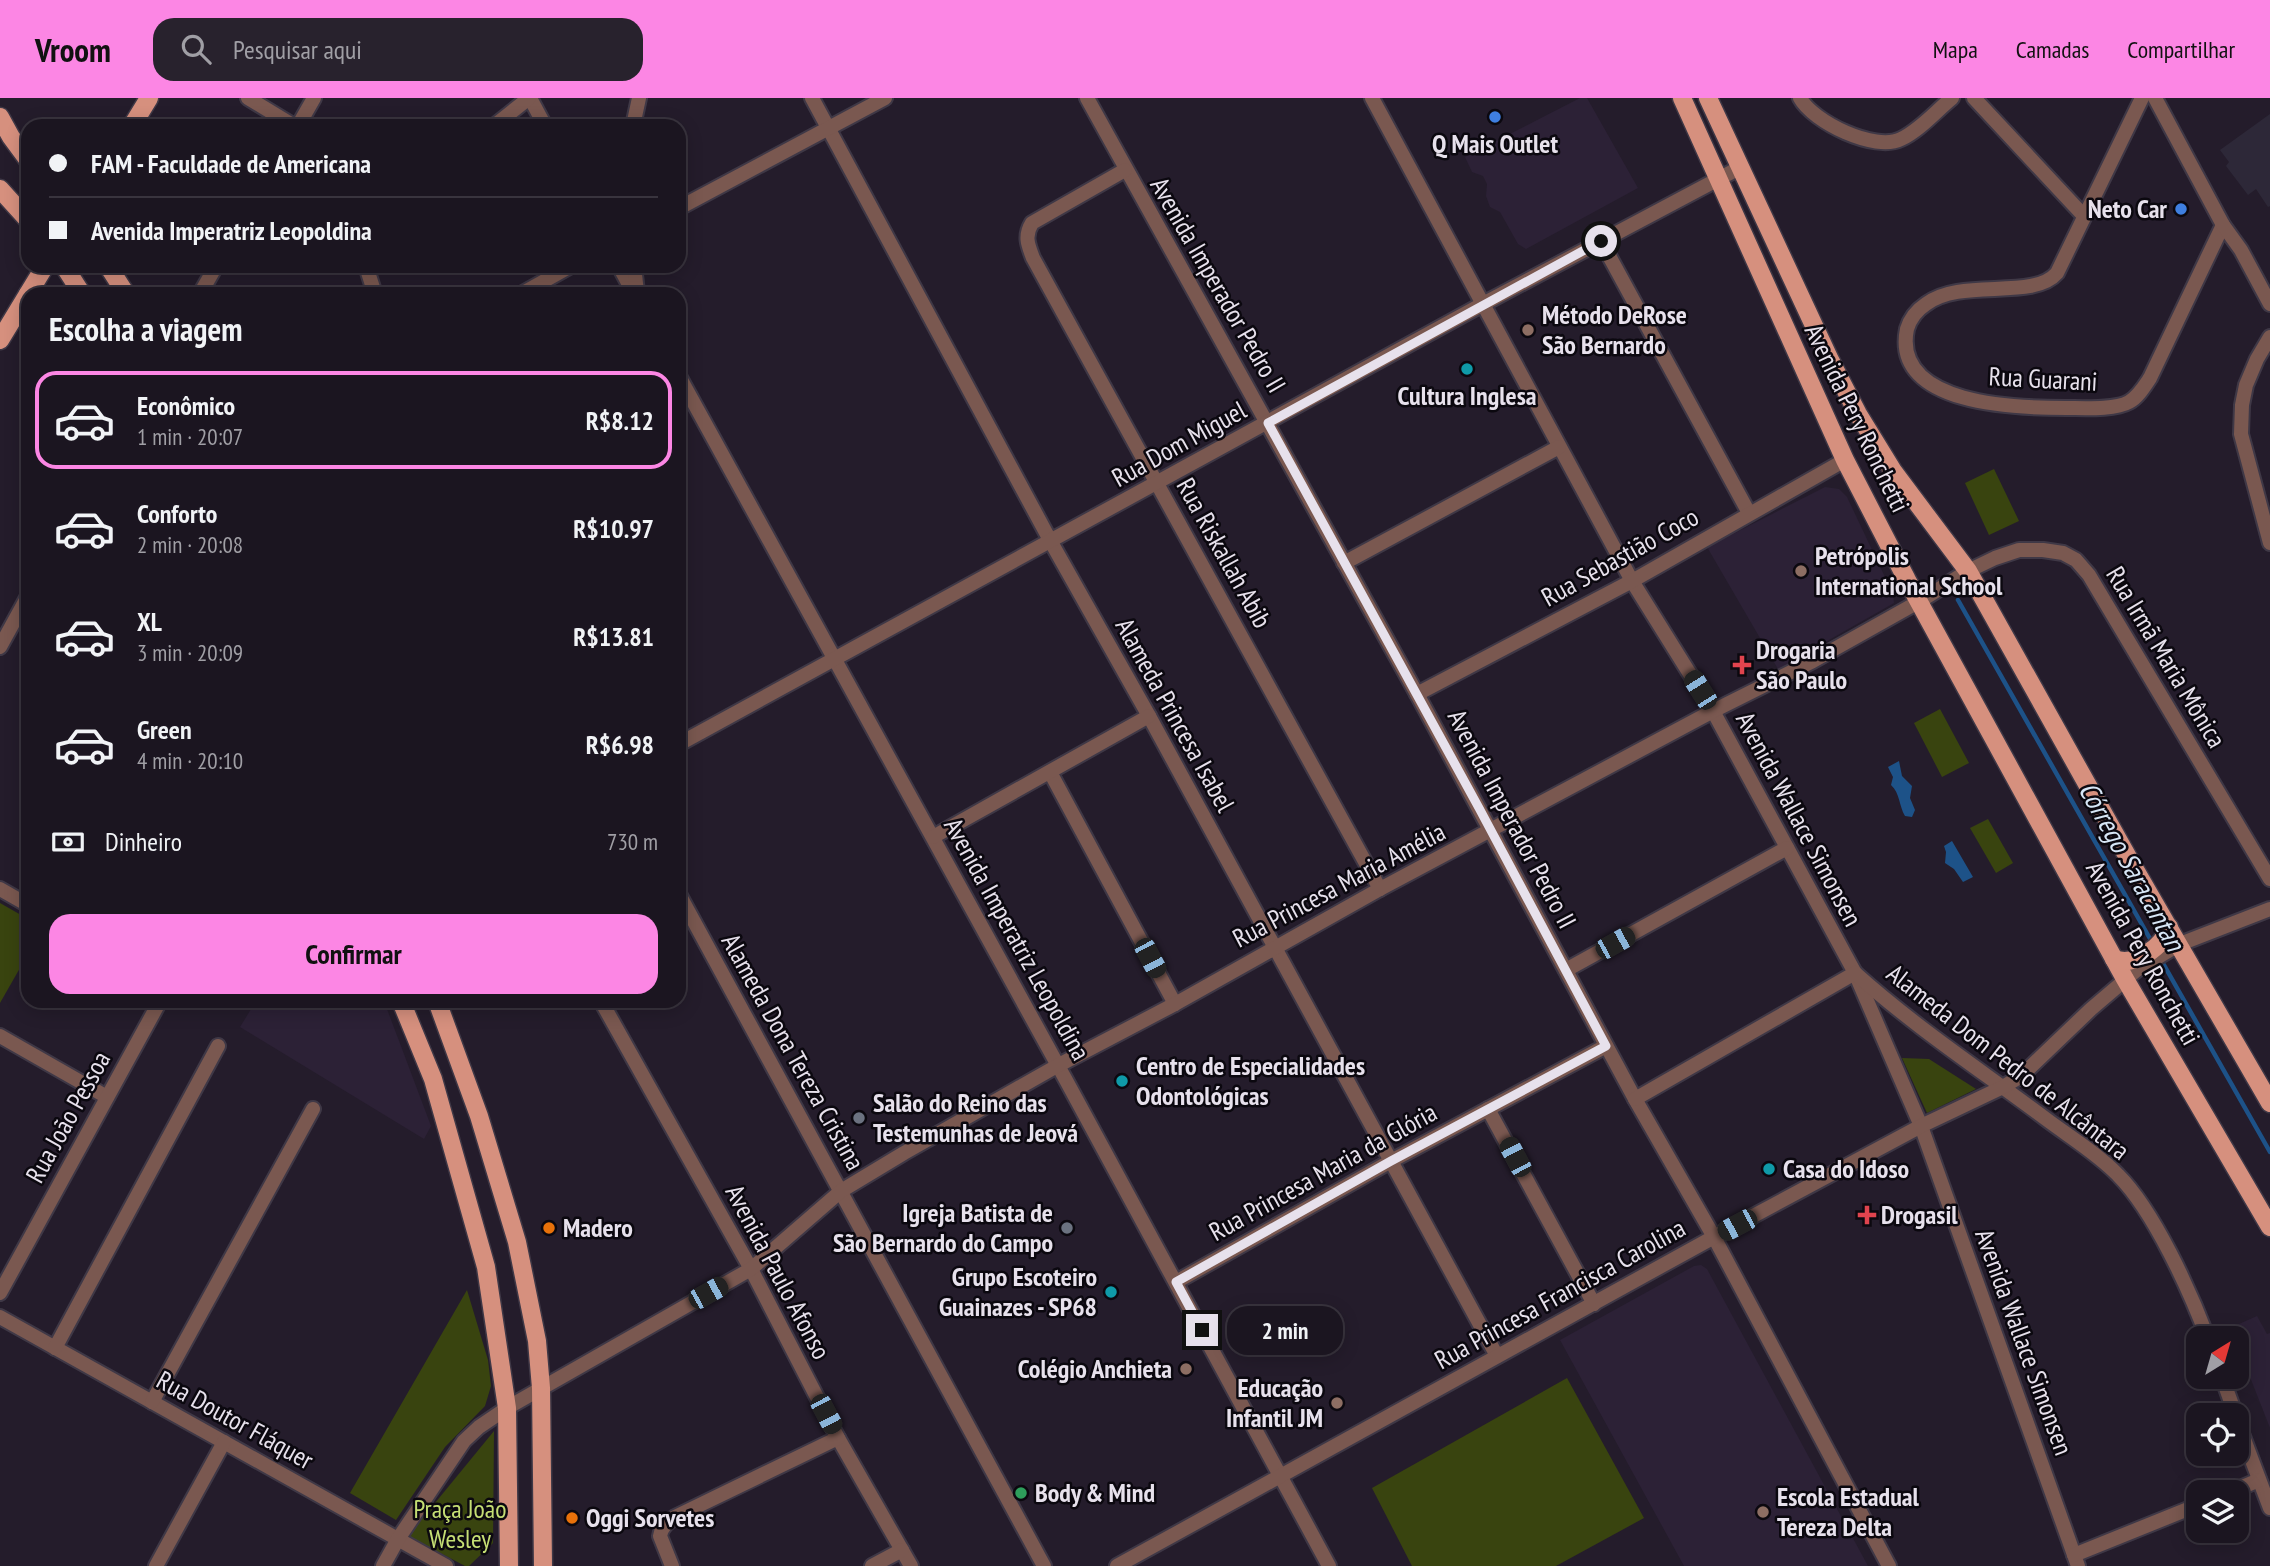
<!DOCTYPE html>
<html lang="pt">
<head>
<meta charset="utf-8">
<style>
  :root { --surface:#1b1520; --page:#28222d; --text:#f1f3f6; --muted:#a09fa5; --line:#39343e; --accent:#fc86e4 }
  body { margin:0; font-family:"PT Sans Narrow",sans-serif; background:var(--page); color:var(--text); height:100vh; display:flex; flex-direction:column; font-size:26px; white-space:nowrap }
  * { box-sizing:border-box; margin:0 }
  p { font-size:23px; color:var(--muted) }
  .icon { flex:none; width:38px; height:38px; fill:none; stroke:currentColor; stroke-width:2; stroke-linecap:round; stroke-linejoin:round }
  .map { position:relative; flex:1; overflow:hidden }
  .sheet { position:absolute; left:21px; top:189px; width:665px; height:721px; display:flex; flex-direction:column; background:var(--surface); border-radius:21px; box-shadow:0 4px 18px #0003,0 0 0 2px var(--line) }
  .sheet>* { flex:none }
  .guide { position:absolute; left:21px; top:21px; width:665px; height:154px; border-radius:21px; box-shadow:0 4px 18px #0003,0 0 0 2px var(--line); display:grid; align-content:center; height:154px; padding:0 28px; background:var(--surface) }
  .needle { width:46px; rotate:37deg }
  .fabs { position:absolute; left:2186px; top:1228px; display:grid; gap:14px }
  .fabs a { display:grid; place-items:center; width:63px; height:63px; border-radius:14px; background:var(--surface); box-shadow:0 4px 18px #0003,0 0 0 2px var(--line); font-size:35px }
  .end { position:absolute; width:32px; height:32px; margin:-16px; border:9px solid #e7e1ec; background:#111; box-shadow:0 0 0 4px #111 }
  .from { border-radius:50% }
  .bubble { position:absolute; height:49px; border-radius:21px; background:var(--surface); box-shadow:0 4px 18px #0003,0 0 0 2px var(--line); font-size:23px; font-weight:600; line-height:49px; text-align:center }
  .car { position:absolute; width:21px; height:42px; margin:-21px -10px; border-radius:9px; box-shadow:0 0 5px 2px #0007; background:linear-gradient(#222 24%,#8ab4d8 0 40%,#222 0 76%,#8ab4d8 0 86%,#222 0) }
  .guide b { display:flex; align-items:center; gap:24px; height:66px; font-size:26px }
  .guide b+b { border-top:2px solid var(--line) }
  .guide i { width:18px; height:18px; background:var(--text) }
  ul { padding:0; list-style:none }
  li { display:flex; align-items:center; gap:21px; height:98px; margin:0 14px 10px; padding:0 14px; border:4px solid transparent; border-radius:21px }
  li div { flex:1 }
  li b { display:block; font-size:26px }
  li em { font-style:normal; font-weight:600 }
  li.current { border-color:var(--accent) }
  li>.icon { width:63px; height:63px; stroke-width:1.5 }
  h2 { padding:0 28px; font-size:32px; line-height:84px }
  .pay { display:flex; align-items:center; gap:18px; height:77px; padding:0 28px; font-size:26px }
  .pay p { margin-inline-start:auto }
  .cta { display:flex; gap:14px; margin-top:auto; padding:14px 28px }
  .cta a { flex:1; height:80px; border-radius:21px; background:var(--accent); color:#111; font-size:28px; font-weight:600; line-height:80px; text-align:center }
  header { display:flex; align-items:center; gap:42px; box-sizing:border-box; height:98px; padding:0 35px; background:var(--accent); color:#111 }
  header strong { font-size:33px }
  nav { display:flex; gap:38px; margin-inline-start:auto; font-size:24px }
  .search { width:490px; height:63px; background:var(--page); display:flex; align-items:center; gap:18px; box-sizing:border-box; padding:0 24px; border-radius:21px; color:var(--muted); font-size:26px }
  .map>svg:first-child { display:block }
</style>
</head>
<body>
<header>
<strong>Vroom</strong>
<div class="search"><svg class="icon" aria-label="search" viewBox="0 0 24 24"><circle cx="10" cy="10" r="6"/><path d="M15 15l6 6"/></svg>Pesquisar aqui</div>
<nav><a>Mapa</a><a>Camadas</a><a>Compartilhar</a></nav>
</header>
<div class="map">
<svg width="2270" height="1468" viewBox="0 0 2270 1468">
  <rect width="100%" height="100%" fill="#241c2b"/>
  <g fill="#2c2136">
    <polygon points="1580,0 1587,0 1638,90 1526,151 1518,146 1500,114 1490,109 1486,98 1487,86 1483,78 1472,74 1465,59"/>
    <polygon points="1825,389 1839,391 1847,399 1893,496 1894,505 1778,571 1707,449"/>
    <polygon points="256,903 384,903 431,1028 424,1041 240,929"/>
    <polygon points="1701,1167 1707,1171 1868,1468 1684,1468 1560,1242 1694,1168"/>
    <polygon points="2257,1218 2267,1236 2270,1235 2270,1330 2237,1246 2236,1241 2234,1241 2230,1230"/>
  </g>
  <polygon fill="#2d2838" points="2270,16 2270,108 2268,109 2256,91 2248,97 2226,68 2229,64 2220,52"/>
  <g fill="#39440f">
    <polygon points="1994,371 2019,423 1989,437 1965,385"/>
    <polygon points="1940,611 1969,665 1942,679 1914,625"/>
    <polygon points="1988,721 2013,765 1996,775 1970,730"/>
    <polygon points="0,805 28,821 28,856 0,905"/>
    <polygon points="1902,960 1929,961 1976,991 1927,1015"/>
    <polygon points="467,1192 488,1262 491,1288 485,1308 445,1349 396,1422 350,1395"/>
    <polygon points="1567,1280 1644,1420 1556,1468 1412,1468 1372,1390"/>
    <polygon points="494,1333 493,1445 469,1468 465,1468 408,1438"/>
  </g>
  <g fill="#1d5288">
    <path d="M1899,663L1902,678L1912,688L1910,700L1915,712L1912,719L1905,718C1899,708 1900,695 1891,687L1893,679L1888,669Z"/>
    <polygon points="1952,743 1973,779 1963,784 1954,771 1945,765 1946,754 1944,748"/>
  </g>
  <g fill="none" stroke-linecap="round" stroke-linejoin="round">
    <g stroke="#1d5288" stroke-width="4.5">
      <polyline points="1958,502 2153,846"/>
      <polyline points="2160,860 2270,1054"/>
    </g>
    <g stroke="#3f3846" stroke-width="18">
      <g id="minor">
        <polyline points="248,0 294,28"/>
        <polyline points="530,0 545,28"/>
        <polyline points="812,0 1051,444 1149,618 1497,1258"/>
        <polyline points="1087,0 1417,596 1635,1001 1714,1139 1889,1468"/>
        <polyline points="1372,0 1632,483 1713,613 1855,875 1921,1028 2078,1468"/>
        <path d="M1800,0C1813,24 1875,54 1901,41C1920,32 1936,13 1952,0"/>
        <polyline points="1974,0 2084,118"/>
        <path d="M2142,0L2057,175C2033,203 1961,179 1926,206C1917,212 1910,221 1907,231C1891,308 2019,310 2066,310C2083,310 2115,312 2129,304C2138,299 2144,289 2150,280L2223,127"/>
        <polyline points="2155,0 2223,127 2241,152 2270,206"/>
        <polyline points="298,28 314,0"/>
        <polyline points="494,28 529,0"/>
        <polyline points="633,28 639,0"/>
        <path d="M1125,72L1032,125C1024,138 1028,147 1033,160L1380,791"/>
        <polyline points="679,110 885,0"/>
        <polyline points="1601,143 1749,415"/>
        <polyline points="366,168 375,196"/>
        <polyline points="619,168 634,196"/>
        <polyline points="634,168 637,194"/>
        <polyline points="200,196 216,168"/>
        <polyline points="521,196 571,168"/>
        <polyline points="2270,239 2257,261 2246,287 2242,307 2241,336 2270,445"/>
        <polyline points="679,278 1067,984 1329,1468"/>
        <polyline points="1344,465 1559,349"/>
        <polyline points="0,549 28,498"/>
        <polyline points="1417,596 1632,483 1845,362"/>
        <polyline points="679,646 1483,206 1741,69"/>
        <polyline points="1050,674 1175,906"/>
        <polyline points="933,739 1149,618"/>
        <polyline points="0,791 28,807"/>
        <polyline points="679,796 1044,1468"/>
        <polyline points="1566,872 1787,750"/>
        <polyline points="601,903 751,1171 838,1340 911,1468"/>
        <polyline points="0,938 107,999"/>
        <path d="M1635,1001L1855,875C1915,929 1982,973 2046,1021C2070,1039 2098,1056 2118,1077C2154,1113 2190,1193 2208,1241"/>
        <polyline points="1488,1011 1594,1206"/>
        <polyline points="1176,1184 1391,1063 1606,948"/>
        <polyline points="0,1195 160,903"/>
        <polyline points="0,1219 446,1468"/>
        <polyline points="55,1250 218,948"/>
        <polyline points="2222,1279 2236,1318"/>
        <polyline points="152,1304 313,1011"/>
        <polyline points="2236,1320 2270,1410"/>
        <polyline points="2228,1395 2259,1382"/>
        <polyline points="2074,1457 2198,1407"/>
        <polyline points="156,1468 224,1344"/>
        <polyline points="383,1468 398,1441 464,1343 479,1329 507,1310 751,1171 841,1093 904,1055 1057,968 1175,906 1380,791 1713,613 1813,563 1920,503 1968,473 1995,460 2019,452 2043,452 2063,455 2076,462 2089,477 2270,781"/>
        <path d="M672,1468L660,1438C661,1429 668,1424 675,1419L838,1340"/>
        <polyline points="872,1468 902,1452"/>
        <polyline points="1117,1468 1714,1139 1921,1028 2003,989 2021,978 2091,911 2138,871 2180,846 2270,811"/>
      </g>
    </g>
    <g stroke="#3f3846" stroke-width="21">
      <g id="major">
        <polyline points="1682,0 1845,362 1907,482 2125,881 2270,1129"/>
        <polyline points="1708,0 1830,262 1858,316 1893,373 1968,473 2130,763 2270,1005"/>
        <polyline points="0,19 11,39 28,62"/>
        <polyline points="132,28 149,0"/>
        <polyline points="0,91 28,122"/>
        <polyline points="64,168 82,196"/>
        <polyline points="108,168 126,196"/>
        <polyline points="28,196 45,168"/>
        <polyline points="0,242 28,196"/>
        <path d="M2114,861C2135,869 2163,849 2169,829"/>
        <polyline points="401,903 433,981 486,1169 507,1310 509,1468"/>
        <polyline points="437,903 479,1018 517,1144 537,1243 541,1290 543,1468"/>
      </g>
    </g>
    <use href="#minor" stroke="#7a5850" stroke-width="14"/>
    <use href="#major" stroke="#d6907e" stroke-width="18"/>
  </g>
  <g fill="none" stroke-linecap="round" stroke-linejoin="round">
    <polyline stroke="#e7e1ec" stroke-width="9" points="1202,1232 1176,1184 1391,1063 1606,948 1479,710 1268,325 1601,143"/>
  </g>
  <g fill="#3f7fe0" stroke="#0b080f" stroke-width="2.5">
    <circle cx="1495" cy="19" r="7"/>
    <circle cx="2181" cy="111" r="7"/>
  </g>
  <g fill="#8d6e63" stroke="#0b080f" stroke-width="2.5">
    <circle cx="1528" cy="232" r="7"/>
    <circle cx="1801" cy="473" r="7"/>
    <circle cx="1186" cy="1271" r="7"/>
    <circle cx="1337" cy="1305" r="7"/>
    <circle cx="1763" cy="1414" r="7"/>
  </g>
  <g fill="#0f9aa8" stroke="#0b080f" stroke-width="2.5">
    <circle cx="1467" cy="271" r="7"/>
    <circle cx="1122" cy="983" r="7"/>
    <circle cx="1769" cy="1071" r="7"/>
    <circle cx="1111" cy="1194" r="7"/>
  </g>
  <g fill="#e0444e" stroke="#0b080f" stroke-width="2.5">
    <path d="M1738.5 556.5h7v7h7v7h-7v7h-7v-7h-7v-7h7z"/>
    <path d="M1863.5 1106.5h7v7h7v7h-7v7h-7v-7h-7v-7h7z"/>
  </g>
  <g fill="#6b7280" stroke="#0b080f" stroke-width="2.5">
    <circle cx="859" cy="1020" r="7"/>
    <circle cx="1067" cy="1130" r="7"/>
  </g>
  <g fill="#e8710a" stroke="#0b080f" stroke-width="2.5">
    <circle cx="549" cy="1130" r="7"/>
    <circle cx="572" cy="1420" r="7"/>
  </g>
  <circle fill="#2e9e5b" stroke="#0b080f" stroke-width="2.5" cx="1021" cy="1395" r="7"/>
  <g text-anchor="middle" stroke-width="5" stroke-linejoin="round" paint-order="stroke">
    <g font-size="26" font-weight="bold" fill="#e7e1ec" stroke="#0b080f" text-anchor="start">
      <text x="1495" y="55" text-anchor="middle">Q Mais Outlet</text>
      <text x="2167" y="120" text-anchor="end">Neto Car</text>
      <text x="1542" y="226">Método DeRose<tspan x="1542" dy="30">São Bernardo</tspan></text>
      <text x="1467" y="307" text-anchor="middle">Cultura Inglesa</text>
      <text x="1815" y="467">Petrópolis<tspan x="1815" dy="30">International School</tspan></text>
      <text x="1756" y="561">Drogaria<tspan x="1756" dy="30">São Paulo</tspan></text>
      <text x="1136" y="977">Centro de Especialidades<tspan x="1136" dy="30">Odontológicas</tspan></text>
      <text x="873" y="1014">Salão do Reino das<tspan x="873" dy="30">Testemunhas de Jeová</tspan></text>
      <text x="1783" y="1080">Casa do Idoso</text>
      <text x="1053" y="1124" text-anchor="end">Igreja Batista de<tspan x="1053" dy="30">São Bernardo do Campo</tspan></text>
      <text x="1881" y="1126">Drogasil</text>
      <text x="563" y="1139">Madero</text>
      <text x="1097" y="1188" text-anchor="end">Grupo Escoteiro<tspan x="1097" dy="30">Guainazes - SP68</tspan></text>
      <text x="1172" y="1280" text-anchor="end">Colégio Anchieta</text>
      <text x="1323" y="1299" text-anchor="end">Educação<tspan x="1323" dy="30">Infantil JM</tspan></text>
      <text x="1035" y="1404">Body &amp; Mind</text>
      <text x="1777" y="1408">Escola Estadual<tspan x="1777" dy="30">Tereza Delta</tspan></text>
      <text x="586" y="1429">Oggi Sorvetes</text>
    </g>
    <g font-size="26" fill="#e7e1ec" stroke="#0b080f">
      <text transform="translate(1218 187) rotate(60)" y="9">Avenida Imperador Pedro II</text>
      <text transform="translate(2043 281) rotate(3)" y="9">Rua Guarani</text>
      <text transform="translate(1857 320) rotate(64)" y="9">Avenida Pery Ronchetti</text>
      <text transform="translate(1179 346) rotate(-29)" y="9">Rua Dom Miguel</text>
      <text transform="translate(1224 455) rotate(61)" y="9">Rua Riskallah Abib</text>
      <text transform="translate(1620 459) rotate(-29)" y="9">Rua Sebastião Coco</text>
      <text transform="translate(2166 559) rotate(59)" y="9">Rua Irmã Maria Mônica</text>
      <text transform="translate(1175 617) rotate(61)" y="9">Alameda Princesa Isabel</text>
      <text transform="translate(1512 721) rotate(62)" y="9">Avenida Imperador Pedro II</text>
      <text transform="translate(1799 721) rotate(62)" y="9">Avenida Wallace Simonsen</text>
      <text transform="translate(1339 787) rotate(-28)" y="9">Rua Princesa Maria Amélia</text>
      <text transform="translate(1017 841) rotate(61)" y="9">Avenida Imperatriz Leopoldina</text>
      <text transform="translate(2143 855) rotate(61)" y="9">Avenida Pery Ronchetti</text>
      <text transform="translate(793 954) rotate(61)" y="9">Alameda Dona Tereza Cristina</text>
      <text transform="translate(2008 964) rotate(38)" y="9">Alameda Dom Pedro de Alcântara</text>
      <text transform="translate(68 1019) rotate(-61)" y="9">Rua João Pessoa</text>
      <text transform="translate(1323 1074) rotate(-29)" y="9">Rua Princesa Maria da Glória</text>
      <text transform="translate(778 1174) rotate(62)" y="9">Avenida Paulo Afonso</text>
      <text transform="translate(1560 1196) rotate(-29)" y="9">Rua Princesa Francisca Carolina</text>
      <text transform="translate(2024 1244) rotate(70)" y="9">Avenida Wallace Simonsen</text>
      <text transform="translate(235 1322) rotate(29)" y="9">Rua Doutor Fláquer</text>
    </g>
    <g font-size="26" fill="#c5de74" stroke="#0b080f">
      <text x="460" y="1420">Praça João<tspan x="460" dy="30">Wesley</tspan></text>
    </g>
    <g font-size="28" font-style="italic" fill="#d7e6f6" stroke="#0b080f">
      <text transform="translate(2132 768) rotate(61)" y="10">Córrego Saracantan</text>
    </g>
  </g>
</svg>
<div class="fabs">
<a><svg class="needle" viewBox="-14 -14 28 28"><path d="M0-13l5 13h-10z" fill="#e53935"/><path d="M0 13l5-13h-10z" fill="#a09fa5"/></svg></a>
<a><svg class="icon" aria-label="locate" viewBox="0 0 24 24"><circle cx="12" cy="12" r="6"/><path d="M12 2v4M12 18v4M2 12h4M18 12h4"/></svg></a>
<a><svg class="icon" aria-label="layers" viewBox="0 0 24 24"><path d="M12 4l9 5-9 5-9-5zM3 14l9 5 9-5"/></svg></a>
</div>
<i class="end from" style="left:1601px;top:143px"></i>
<i class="end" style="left:1202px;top:1232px"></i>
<div class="bubble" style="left:1227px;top:1208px;width:116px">2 min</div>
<i class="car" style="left:1700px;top:592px;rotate:328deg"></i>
<i class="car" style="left:1615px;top:845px;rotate:61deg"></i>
<i class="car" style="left:1150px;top:860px;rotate:152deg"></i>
<i class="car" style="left:1515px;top:1059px;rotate:332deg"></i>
<i class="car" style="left:1737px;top:1127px;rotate:242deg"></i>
<i class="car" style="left:708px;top:1195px;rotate:61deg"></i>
<i class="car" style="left:826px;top:1316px;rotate:152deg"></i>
<div class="guide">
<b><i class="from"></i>FAM - Faculdade de Americana</b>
<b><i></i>Avenida Imperatriz Leopoldina</b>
</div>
<section class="sheet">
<h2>Escolha a viagem</h2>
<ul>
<li class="current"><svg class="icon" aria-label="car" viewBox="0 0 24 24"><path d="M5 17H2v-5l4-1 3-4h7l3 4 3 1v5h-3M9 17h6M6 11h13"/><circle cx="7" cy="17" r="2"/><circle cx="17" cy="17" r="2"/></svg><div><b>Econômico</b><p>1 min · 20:07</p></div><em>R$8.12</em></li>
<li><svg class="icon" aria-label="car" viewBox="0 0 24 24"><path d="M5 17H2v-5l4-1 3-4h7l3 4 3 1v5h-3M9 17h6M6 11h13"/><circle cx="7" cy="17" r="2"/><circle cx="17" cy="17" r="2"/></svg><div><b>Conforto</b><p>2 min · 20:08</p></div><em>R$10.97</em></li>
<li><svg class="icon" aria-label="car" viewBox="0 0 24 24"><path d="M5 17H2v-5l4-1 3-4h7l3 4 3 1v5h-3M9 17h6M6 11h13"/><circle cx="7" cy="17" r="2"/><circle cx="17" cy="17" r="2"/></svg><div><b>XL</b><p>3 min · 20:09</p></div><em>R$13.81</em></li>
<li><svg class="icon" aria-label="car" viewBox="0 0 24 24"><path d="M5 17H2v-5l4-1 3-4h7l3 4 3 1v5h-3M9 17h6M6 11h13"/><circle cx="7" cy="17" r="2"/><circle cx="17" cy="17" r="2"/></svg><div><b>Green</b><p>4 min · 20:10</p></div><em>R$6.98</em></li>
</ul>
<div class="pay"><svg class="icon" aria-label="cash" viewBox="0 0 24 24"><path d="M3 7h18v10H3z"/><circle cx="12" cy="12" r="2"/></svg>Dinheiro<p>730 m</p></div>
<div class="cta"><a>Confirmar</a></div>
</section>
</div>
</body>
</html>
